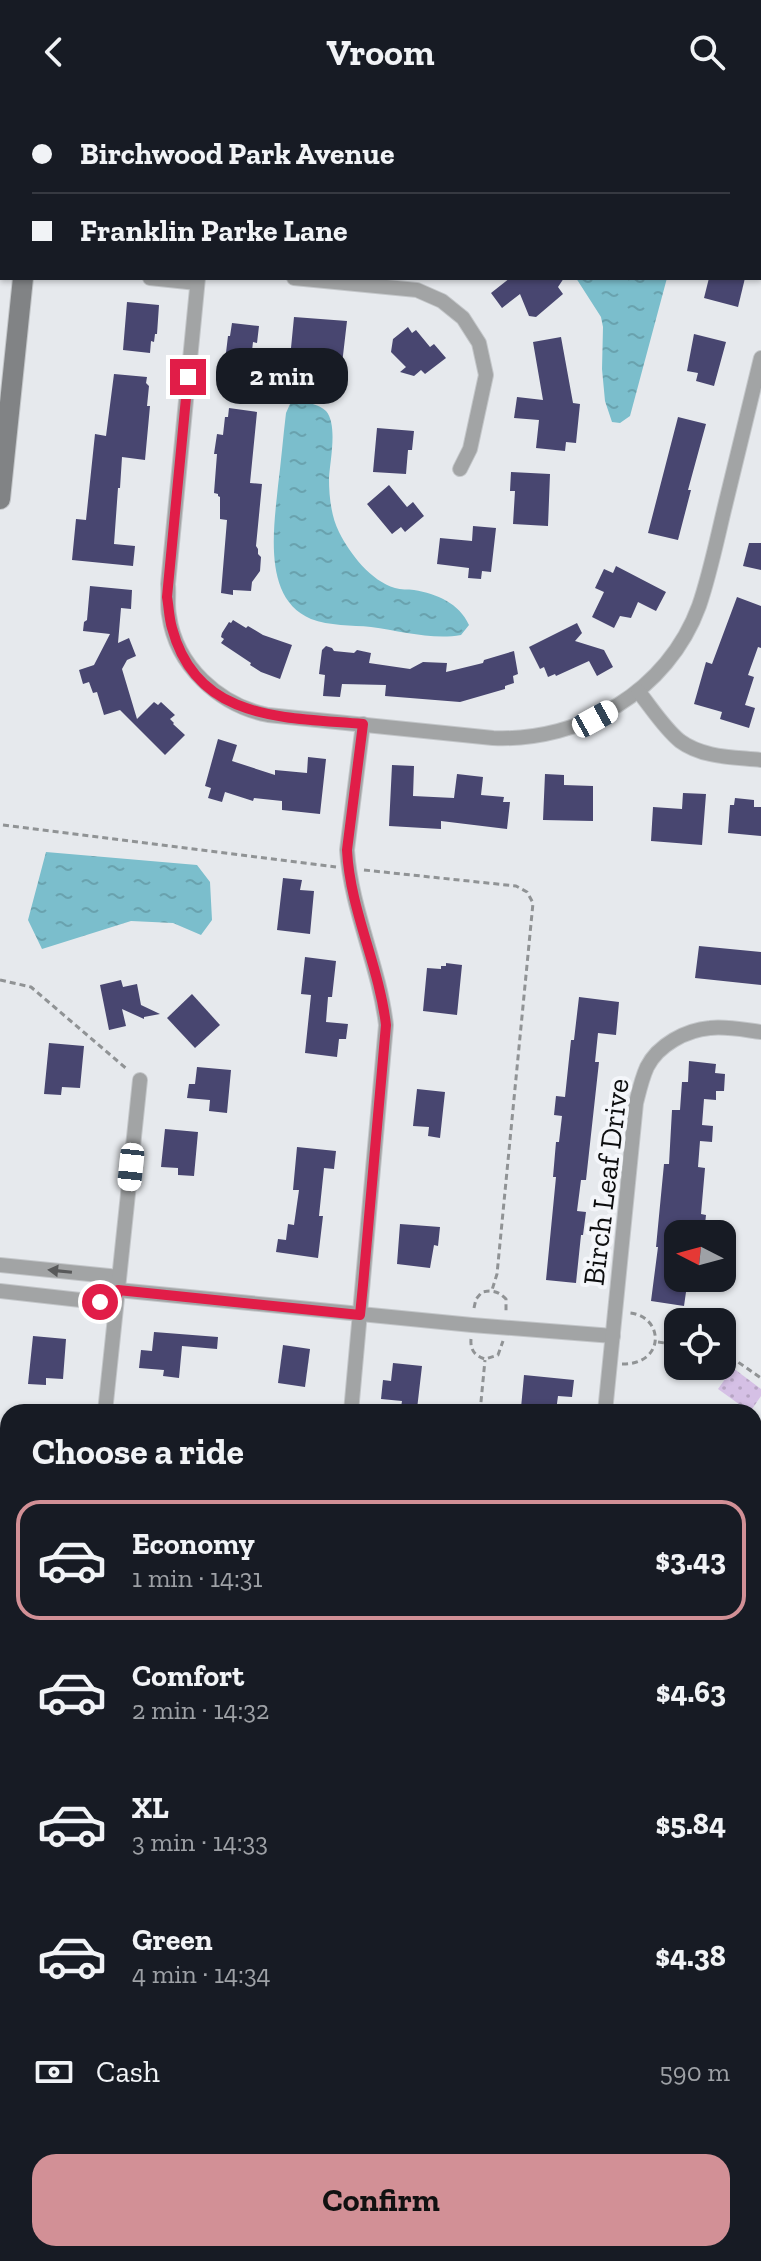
<!DOCTYPE html>
<html lang="en">
<head>
<meta charset="utf-8">
<style>
  :root { --surface:#171b24; --page:#20242c; --text:#f1f3f6; --muted:#9ea1a6; --line:#363941; --accent:#d29096 }
  body { margin:0; font-family:"Zilla Slab",serif; background:var(--page); color:var(--text); height:100vh; display:flex; flex-direction:column; font-size:30px; white-space:nowrap }
  * { box-sizing:border-box; margin:0 }
  p { font-size:26px; color:var(--muted) }
  .icon { flex:none; width:44px; height:44px; fill:none; stroke:currentColor; stroke-width:2; stroke-linecap:round; stroke-linejoin:round }
  .map { position:relative; flex:1; overflow:hidden }
  .sheet { position:absolute; left:0px; top:1300px; width:762px; height:858px; display:flex; flex-direction:column; background:var(--surface); border-radius:24px 24px 0 0; box-shadow:0 2px 6px #0004 }
  .sheet>* { flex:none }
  .hud { position:absolute; left:0px; top:0px; width:762px; height:176px; box-shadow:0 2px 6px #0004; display:grid; align-content:center; height:176px; padding:0 32px; background:var(--surface) }
  .needle { width:52px; rotate:276deg }
  .buttons { position:absolute; left:664px; top:1116px; display:grid; gap:16px }
  .buttons a { display:grid; place-items:center; width:72px; height:72px; border-radius:16px; background:var(--surface); box-shadow:0 2px 6px #0004; font-size:40px }
  .end { position:absolute; width:36px; height:36px; margin:-18px; border:10px solid #e11d48; background:#fff; box-shadow:0 0 0 4px #fff }
  .from { border-radius:50% }
  .bubble { position:absolute; height:56px; border-radius:24px; background:var(--surface); box-shadow:0 2px 6px #0004; font-size:26px; font-weight:700; line-height:56px; text-align:center }
  .car { position:absolute; width:24px; height:48px; margin:-24px -12px; border-radius:10px; box-shadow:0 0 6px 2px #0007; background:linear-gradient(#fff 24%,#345 0 40%,#fff 0 76%,#345 0 86%,#fff 0) }
  .hud b { display:flex; align-items:center; gap:28px; height:76px; font-size:30px }
  .hud b+b { border-top:2px solid var(--line) }
  .hud i { width:20px; height:20px; background:var(--text) }
  ul { padding:0; list-style:none }
  li { display:flex; align-items:center; gap:24px; height:120px; margin:0 16px 12px; padding:0 16px; border:4px solid transparent; border-radius:24px }
  li div { flex:1 }
  li b { display:block; font-size:30px }
  li em { font-style:normal; font-weight:700 }
  li.on { border-color:var(--accent) }
  li>.icon { width:72px; height:72px; stroke-width:1.5 }
  h2 { padding:0 32px; font-size:36px; line-height:96px }
  .pay { display:flex; align-items:center; gap:20px; height:88px; padding:0 32px; font-size:30px }
  .pay p { margin-inline-start:auto }
  .action { display:flex; gap:16px; margin-top:auto; padding:16px 32px }
  .action a { flex:1; height:92px; border-radius:24px; background:var(--accent); color:#111; font-size:32px; font-weight:700; line-height:92px; text-align:center }
  header { display:flex; justify-content:space-between; align-items:center; height:104px; padding:0 32px; background:var(--surface); font-size:36px; font-weight:700 }
  .map>svg:first-child { display:block }
</style>
</head>
<body>
<header><svg class="icon" aria-label="back" viewBox="0 0 24 24"><path d="M15 5l-7 7 7 7"/></svg>Vroom<svg class="icon" aria-label="search" viewBox="0 0 24 24"><circle cx="10" cy="10" r="6"/><path d="M15 15l6 6"/></svg></header>
<div class="map">
<svg width="761" height="2157" viewBox="0 0 761 2157">
  <defs>
    <pattern id="park-dots" width="8" height="8" patternUnits="userSpaceOnUse" patternTransform="scale(2)"><rect width="8" height="8" fill="#d5c0e5"/><path d="M2 2h.1M6 6h.1" fill="none" stroke="#b6a4c3" stroke-width="1.8" stroke-linecap="round"/></pattern>
    <pattern id="water-ripples" width="26" height="14" patternUnits="userSpaceOnUse" patternTransform="scale(2)"><rect width="26" height="14" fill="#7bbecc"/><path d="M2 4q2-2 4 0t4 0M15 11q2-2 4 0t4 0" fill="none" stroke="#69a2ae"/></pattern>
  </defs>
  <rect width="100%" height="100%" fill="#e6e9ed"/>
  <polygon fill="url(#park-dots)" points="733,1264 761,1285 761,1292 750,1308 718,1285"/>
  <g fill="url(#water-ripples)">
    <polygon points="576,174 667,174 630,312 620,319 612,318 605,297 602,265 603,223 601,213"/>
    <path d="M298,296C307,299 319,300 326,307C338,321 330,357 329,374C329,392 331,412 339,428C350,450 371,477 395,484C401,486 408,485 414,486C437,490 459,499 469,521L461,531C432,536 401,527 371,523C352,521 329,522 311,515C262,495 274,423 278,382C281,358 283,334 286,309L290,300Z"/>
    <polygon points="46,748 197,761 210,778 212,816 201,831 173,819 131,817 42,845 28,816"/>
    <polygon points="754,1573 761,1574 761,1680 755,1681"/>
  </g>
  <g fill="#484670">
    <polygon points="510,174 564,174 558,183 563,190 536,213 529,212 520,190 502,204 491,189"/>
    <polygon points="709,174 745,174 738,203 704,194"/>
    <polygon points="127,198 159,201 157,230 155,230 154,238 151,237 150,249 123,246"/>
    <polygon points="294,213 347,217 342,260 311,256 312,250 301,249 301,245 291,244"/>
    <polygon points="232,219 259,222 257,239 253,238 250,264 236,262 237,258 225,257 228,232 230,232"/>
    <polygon points="408,223 412,229 416,226 430,243 434,240 446,254 425,270 421,266 414,272 400,268 406,263 391,248 393,235"/>
    <polygon points="694,230 726,238 714,282 696,277 698,269 687,267"/>
    <polygon points="561,233 573,299 580,300 576,339 566,338 565,347 536,344 539,316 514,314 517,293 543,296 533,238"/>
    <polygon points="114,270 147,273 146,279 149,282 147,302 150,302 145,356 122,353 120,384 118,384 114,440 135,442 133,462 72,456 76,415 86,416 95,330 106,332"/>
    <polygon points="229,304 257,308 250,379 262,380 256,442 258,445 258,450 261,453 260,467 252,478 251,487 233,486 233,491 221,489 227,416 220,415 220,393 218,392 218,390 214,389 217,350 214,350 217,330 223,331 225,313 228,313"/>
    <polygon points="678,313 706,320 688,386 691,386 678,436 648,429"/>
    <polygon points="377,324 414,327 412,346 408,346 406,370 373,368"/>
    <polygon points="511,368 550,370 548,422 513,420 515,387 510,387"/>
    <polygon points="389,381 407,403 413,398 424,412 405,428 401,423 392,430 367,400"/>
    <polygon points="473,422 496,424 491,468 482,467 481,475 468,474 469,464 437,460 440,434 472,437"/>
    <polygon points="749,439 761,439 761,466 743,462"/>
    <polygon points="616,462 666,488 656,507 638,498 631,514 620,512 614,524 592,513 604,488 595,484 604,465 613,469"/>
    <polygon points="90,482 132,486 131,505 121,504 118,539 129,534 136,552 127,556 122,565 137,615 154,598 158,601 161,598 175,611 170,615 174,619 173,620 185,631 165,651 120,606 104,611 97,588 93,589 89,578 83,580 79,566 94,561 110,530 83,527 84,518 87,516"/>
    <polygon points="737,493 761,502 761,544 758,543 748,571 754,573 745,601 755,604 749,624 720,615 722,608 694,600 706,558 712,560"/>
    <polygon points="233,516 246,524 248,522 263,531 292,541 280,575 261,568 250,561 251,559 221,539 224,535 221,533 222,529 229,518 231,519"/>
    <polygon points="577,519 582,529 575,537 604,546 613,563 597,572 589,557 556,572 555,570 548,573 544,563 540,565 529,543"/>
    <polygon points="326,542 332,544 334,547 354,549 357,546 371,549 369,559 410,565 423,558 447,559 446,568 483,559 484,556 514,547 518,570 513,572 514,579 505,582 505,585 460,598 385,592 386,581 342,580 340,593 323,592 325,571 319,570 322,546"/>
    <polygon points="218,635 237,641 232,657 275,671 275,666 307,669 308,653 326,655 320,710 282,706 282,697 254,694 253,697 225,688 222,698 208,694 211,684 205,682"/>
    <polygon points="392,661 414,662 413,692 454,694 457,670 483,673 481,691 504,693 503,698 510,698 507,725 441,717 441,725 389,722"/>
    <polygon points="545,670 564,671 564,681 593,682 593,717 543,716"/>
    <polygon points="683,689 706,690 702,741 651,737 653,703 682,705"/>
    <polygon points="735,694 754,696 754,703 761,703 761,732 728,729 730,701 734,701"/>
    <polygon points="283,774 302,776 300,786 314,787 310,830 277,826"/>
    <polygon points="699,842 761,848 761,881 695,874"/>
    <polygon points="305,853 336,857 332,893 328,893 326,918 348,920 346,935 339,935 337,953 305,949 311,891 301,890"/>
    <polygon points="446,859 462,861 457,911 423,907 427,864 441,865 441,862 446,862"/>
    <polygon points="121,876 123,883 137,880 141,901 160,910 144,913 144,915 122,905 126,922 109,926 100,881"/>
    <polygon points="192,890 220,921 195,944 167,914"/>
    <polygon points="579,893 619,898 616,931 598,929 595,958 599,958 586,1076 581,1076 577,1107 586,1108 583,1131 581,1131 576,1179 546,1176 556,1073 553,1073 556,1038 559,1038 562,1012 554,1011 556,992 565,993 571,936 574,936"/>
    <polygon points="49,939 84,942 80,984 62,983 61,991 44,990"/>
    <polygon points="689,957 716,960 715,969 725,970 724,987 716,987 716,996 704,995 702,1021 713,1022 712,1038 700,1037 698,1063 705,1064 701,1110 706,1111 704,1130 678,1130 678,1174 688,1174 684,1202 651,1197 658,1143 656,1143 664,1060 669,1060 672,1006 680,1006 682,978 688,978"/>
    <polygon points="197,963 231,966 227,1009 209,1007 210,996 187,994 189,980 195,980"/>
    <polygon points="417,985 445,988 440,1034 428,1032 429,1023 413,1022"/>
    <polygon points="165,1025 198,1028 194,1072 178,1071 178,1064 161,1063"/>
    <polygon points="297,1043 336,1047 334,1065 324,1064 319,1112 323,1112 318,1154 276,1148 278,1135 286,1136 288,1120 294,1121 299,1086 293,1086"/>
    <polygon points="400,1120 440,1123 438,1142 434,1141 430,1164 397,1160"/>
    <polygon points="154,1228 218,1233 217,1245 182,1242 179,1274 163,1272 164,1266 139,1264 141,1246 152,1247"/>
    <polygon points="33,1232 66,1235 63,1275 46,1274 46,1281 28,1280"/>
    <polygon points="283,1241 310,1245 305,1283 278,1279"/>
    <polygon points="393,1259 422,1262 417,1305 401,1303 402,1297 381,1295 383,1276 391,1277"/>
    <polygon points="524,1271 574,1276 572,1293 558,1292 556,1307 521,1304"/>
  </g>
  <g fill="none" stroke-linecap="round" stroke-linejoin="round">
    <g stroke="#c3c6c9" stroke-width="9">
      <g id="service">
        <polyline points="0,1743 8,1743"/>
        <polyline points="0,2068 8,2068"/>
        <polyline points="1,2157 4,2120 8,2101"/>
        <polyline points="44,2157 44,2150"/>
        <polyline points="134,2157 134,2150"/>
      </g>
    </g>
    <g stroke="#c3c6c9" stroke-width="16">
      <g id="minor">
        <polyline points="737,0 739,2"/>
        <polyline points="219,2 219,0"/>
        <polyline points="760,21 761,22"/>
        <polyline points="0,123 2,123"/>
        <polyline points="0,151 2,152"/>
        <polyline points="150,174 197,179"/>
        <path d="M198,174L168,480C169,491 167,501 169,511C176,562 219,601 268,611L493,634C581,638 668,587 699,502C710,470 717,435 725,402C737,353 749,303 761,254"/>
        <polyline points="294,174 417,186 442,197 463,214 479,239 486,271 470,345 460,365"/>
        <path d="M638,587C651,603 664,624 680,637C703,654 734,653 761,656"/>
        <polyline points="0,1161 119,1173"/>
        <polyline points="118,1186 472,1221 613,1232"/>
        <polyline points="0,1187 116,1200"/>
        <polyline points="105,1308 140,976"/>
        <path d="M351,1308L386,921C379,861 351,806 347,746L363,620"/>
        <path d="M605,1308L636,999C639,987 642,974 647,963C658,941 686,926 710,924C726,922 745,926 761,928"/>
        <polyline points="754,1438 761,1439"/>
      </g>
    </g>
    <g stroke="#c3c6c9" stroke-width="20">
      <g id="tertiary">
        <polyline points="0,1674 8,1675"/>
        <polyline points="754,1752 761,1753"/>
      </g>
    </g>
    <g stroke="#c3c6c9" stroke-width="22">
      <g id="secondary">
        <polyline points="39,2 39,0"/>
        <polyline points="0,395 23,174"/>
        <polyline points="754,2047 761,2040"/>
        <polyline points="629,2157 637,2150"/>
      </g>
    </g>
    <g stroke="#909395" stroke-width="3" stroke-dasharray="6 4" stroke-linecap="butt">
      <polyline points="3,721 336,763"/>
      <polyline points="364,766 516,782 527,788 533,799 497,1170 492,1186"/>
      <polyline points="0,876 31,883 128,966"/>
      <path d="M474,1204L476,1195L482,1188C493,1186 498,1187 506,1195V1208"/>
      <path d="M471,1235C470,1246 475,1252 485,1255L498,1251L503,1237"/>
      <polyline points="658,1238 678,1241"/>
      <polyline points="722,1247 761,1274"/>
      <path d="M622,1260C665,1261 665,1213 630,1209"/>
      <polyline points="480,1308 485,1256"/>
      <polyline points="0,1523 8,1518"/>
      <polyline points="754,1553 761,1554"/>
    </g>
    <use href="#service" stroke="#a2a4a5" stroke-width="7"/>
    <use href="#minor" stroke="#a2a4a5" stroke-width="14"/>
    <use href="#tertiary" stroke="#a2a4a5" stroke-width="18"/>
    <use href="#secondary" stroke="#818385" stroke-width="20"/>
  </g>
  <defs><path id="oneway-solid" d="M-6-.8H1V-3.2L6.5 0L1 3.2V.8H-6Z" transform="scale(2)"/></defs>
  <use fill="#58595a" href="#oneway-solid" transform="translate(60 1167) rotate(-174)"/>
  <g fill="none" stroke-linecap="round" stroke-linejoin="round">
    <path stroke="#e11d48" stroke-width="10" d="M100,1198L116,1200L118,1186L360,1211L363,1181L386,921C379,861 350,806 347,746L363,620C285,613 197,618 172,524C169,514 169,504 167,493L188,273"/>
  </g>
  <g text-anchor="middle" stroke-width="8" stroke-linejoin="round" paint-order="stroke">
    <g font-size="30" fill="#0d0e0f" stroke="#f4f6fa">
      <text transform="translate(606 1078) rotate(-83)" y="10">Birch Leaf Drive</text>
    </g>
  </g>
</svg>
<div class="buttons">
<a><svg class="needle" viewBox="-14 -14 28 28"><path d="M0-13l5 13h-10z" fill="#e53935"/><path d="M0 13l5-13h-10z" fill="#9ea1a6"/></svg></a>
<a><svg class="icon" aria-label="locate" viewBox="0 0 24 24"><circle cx="12" cy="12" r="6"/><path d="M12 2v4M12 18v4M2 12h4M18 12h4"/></svg></a>
</div>
<i class="end from" style="left:100px;top:1198px"></i>
<i class="end" style="left:188px;top:273px"></i>
<div class="bubble" style="left:216px;top:244px;width:132px">2 min</div>
<i class="car" style="left:595px;top:615px;rotate:61deg"></i>
<i class="car" style="left:131px;top:1063px;rotate:186deg"></i>
<div class="hud">
<b><i class="from"></i>Birchwood Park Avenue</b>
<b><i></i>Franklin Parke Lane</b>
</div>
<section class="sheet">
<h2>Choose a ride</h2>
<ul>
<li class="on"><svg class="icon" aria-label="car" viewBox="0 0 24 24"><path d="M5 17H2v-5l4-1 3-4h7l3 4 3 1v5h-3M9 17h6M6 11h13"/><circle cx="7" cy="17" r="2"/><circle cx="17" cy="17" r="2"/></svg><div><b>Economy</b><p>1 min · 14:31</p></div><em>$3.43</em></li>
<li><svg class="icon" aria-label="car" viewBox="0 0 24 24"><path d="M5 17H2v-5l4-1 3-4h7l3 4 3 1v5h-3M9 17h6M6 11h13"/><circle cx="7" cy="17" r="2"/><circle cx="17" cy="17" r="2"/></svg><div><b>Comfort</b><p>2 min · 14:32</p></div><em>$4.63</em></li>
<li><svg class="icon" aria-label="car" viewBox="0 0 24 24"><path d="M5 17H2v-5l4-1 3-4h7l3 4 3 1v5h-3M9 17h6M6 11h13"/><circle cx="7" cy="17" r="2"/><circle cx="17" cy="17" r="2"/></svg><div><b>XL</b><p>3 min · 14:33</p></div><em>$5.84</em></li>
<li><svg class="icon" aria-label="car" viewBox="0 0 24 24"><path d="M5 17H2v-5l4-1 3-4h7l3 4 3 1v5h-3M9 17h6M6 11h13"/><circle cx="7" cy="17" r="2"/><circle cx="17" cy="17" r="2"/></svg><div><b>Green</b><p>4 min · 14:34</p></div><em>$4.38</em></li>
</ul>
<div class="pay"><svg class="icon" aria-label="cash" viewBox="0 0 24 24"><path d="M3 7h18v10H3z"/><circle cx="12" cy="12" r="2"/></svg>Cash<p>590 m</p></div>
<div class="action"><a>Confirm</a></div>
</section>
</div>
</body>
</html>
